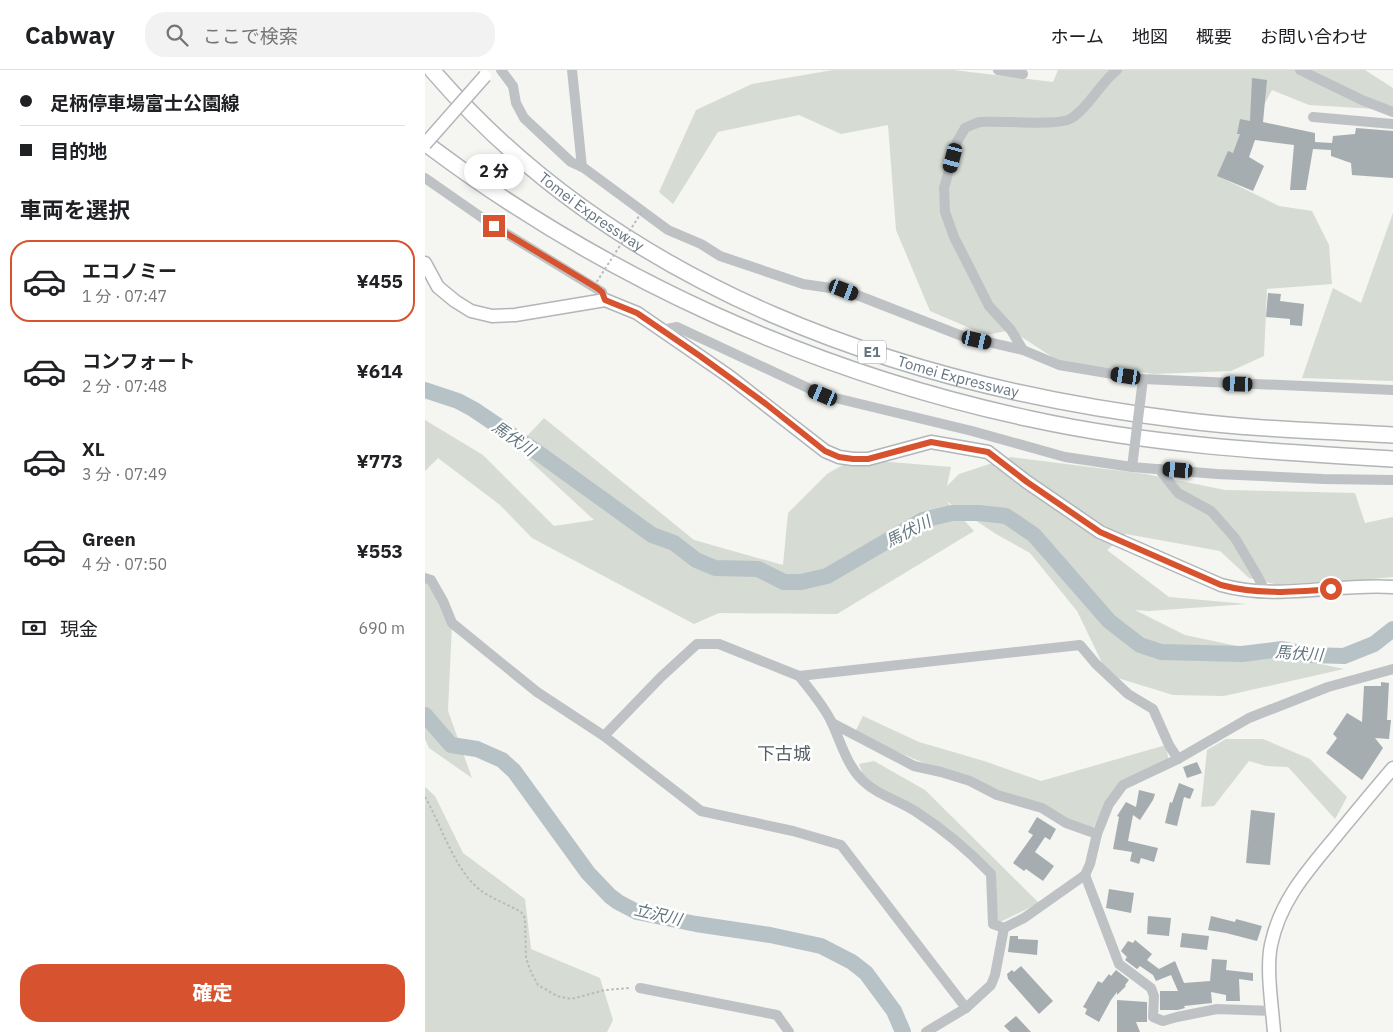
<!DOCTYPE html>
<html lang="ja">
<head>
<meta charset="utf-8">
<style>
  :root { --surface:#fff; --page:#f2f2f2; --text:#202124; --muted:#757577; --line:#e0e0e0; --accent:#d7532f }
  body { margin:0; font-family:"IBM Plex Sans","Noto Sans JP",sans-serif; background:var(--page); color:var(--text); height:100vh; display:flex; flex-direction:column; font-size:19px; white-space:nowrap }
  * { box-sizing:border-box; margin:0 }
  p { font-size:16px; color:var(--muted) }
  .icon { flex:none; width:28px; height:28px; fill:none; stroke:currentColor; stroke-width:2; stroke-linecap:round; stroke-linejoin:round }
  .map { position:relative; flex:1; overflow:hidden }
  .details { display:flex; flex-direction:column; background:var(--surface); width:425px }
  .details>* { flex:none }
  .guide { display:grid; align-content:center; height:110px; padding:0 20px; background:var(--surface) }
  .end { position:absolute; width:22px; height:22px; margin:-11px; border:6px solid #d7532f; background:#fff; box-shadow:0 0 0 2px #fff }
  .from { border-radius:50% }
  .bubble { position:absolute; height:35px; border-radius:18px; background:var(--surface); box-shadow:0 2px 8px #0003; font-size:16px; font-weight:800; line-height:35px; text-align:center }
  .car { position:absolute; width:15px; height:30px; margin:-15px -8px; border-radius:6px; box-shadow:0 0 4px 1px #0007; background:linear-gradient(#222 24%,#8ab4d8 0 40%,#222 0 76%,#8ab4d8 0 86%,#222 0) }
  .guide b { display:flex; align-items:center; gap:18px; height:48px; font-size:19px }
  .guide b+b { border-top:1px solid var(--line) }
  .guide i { width:12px; height:12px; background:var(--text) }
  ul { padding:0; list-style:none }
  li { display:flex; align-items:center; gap:15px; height:82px; margin:0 10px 8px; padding:0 10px; border:2px solid transparent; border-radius:20px }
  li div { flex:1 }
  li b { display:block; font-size:19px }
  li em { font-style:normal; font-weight:800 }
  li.selected { border-color:var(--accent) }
  li>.icon { width:45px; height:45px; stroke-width:1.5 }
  h2 { padding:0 20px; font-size:22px; line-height:60px }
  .pay { display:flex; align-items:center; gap:12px; height:55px; padding:0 20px; font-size:19px }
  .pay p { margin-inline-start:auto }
  .button { display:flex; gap:10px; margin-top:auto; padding:10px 20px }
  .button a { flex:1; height:58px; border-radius:20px; background:var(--accent); color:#fff; font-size:20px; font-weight:800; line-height:58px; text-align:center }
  header { display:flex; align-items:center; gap:30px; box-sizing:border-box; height:70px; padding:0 25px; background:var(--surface); border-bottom:1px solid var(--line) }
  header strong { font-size:24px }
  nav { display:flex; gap:28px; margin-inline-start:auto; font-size:18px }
  .search { width:350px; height:45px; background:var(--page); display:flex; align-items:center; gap:12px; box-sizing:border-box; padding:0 18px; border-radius:20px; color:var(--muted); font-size:19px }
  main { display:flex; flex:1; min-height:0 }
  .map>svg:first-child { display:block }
</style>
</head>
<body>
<header>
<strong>Cabway</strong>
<div class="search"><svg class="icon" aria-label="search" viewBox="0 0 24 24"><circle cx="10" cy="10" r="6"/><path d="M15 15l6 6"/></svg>ここで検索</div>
<nav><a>ホーム</a><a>地図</a><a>概要</a><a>お問い合わせ</a></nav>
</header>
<main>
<section class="details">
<div class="guide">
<b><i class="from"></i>足柄停車場富士公園線</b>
<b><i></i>目的地</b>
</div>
<h2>車両を選択</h2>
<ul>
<li class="selected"><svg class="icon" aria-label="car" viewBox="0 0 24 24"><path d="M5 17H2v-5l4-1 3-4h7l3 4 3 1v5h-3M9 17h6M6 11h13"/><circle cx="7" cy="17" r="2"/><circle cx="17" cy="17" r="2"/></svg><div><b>エコノミー</b><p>1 分 · 07:47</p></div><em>¥455</em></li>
<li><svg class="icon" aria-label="car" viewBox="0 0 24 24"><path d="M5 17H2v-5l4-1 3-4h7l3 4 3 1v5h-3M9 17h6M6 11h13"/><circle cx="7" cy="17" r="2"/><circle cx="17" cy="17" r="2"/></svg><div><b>コンフォート</b><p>2 分 · 07:48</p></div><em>¥614</em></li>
<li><svg class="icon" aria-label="car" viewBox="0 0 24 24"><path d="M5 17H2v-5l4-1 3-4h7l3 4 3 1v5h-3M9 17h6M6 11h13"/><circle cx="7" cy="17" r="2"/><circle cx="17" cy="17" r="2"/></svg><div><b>XL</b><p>3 分 · 07:49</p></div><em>¥773</em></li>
<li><svg class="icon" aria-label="car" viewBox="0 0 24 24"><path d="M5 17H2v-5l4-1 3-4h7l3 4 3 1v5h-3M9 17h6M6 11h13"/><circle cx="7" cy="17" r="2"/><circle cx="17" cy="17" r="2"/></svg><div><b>Green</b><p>4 分 · 07:50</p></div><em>¥553</em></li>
</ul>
<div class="pay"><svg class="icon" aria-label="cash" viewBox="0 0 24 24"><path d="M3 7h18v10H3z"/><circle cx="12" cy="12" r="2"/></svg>現金<p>690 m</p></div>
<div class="button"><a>確定</a></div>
</section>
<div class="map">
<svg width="968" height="962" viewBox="0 0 968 962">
  <rect width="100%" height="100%" fill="#f5f5f1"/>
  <g fill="#d6dbd3">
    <polygon points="408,0 528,0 628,12 633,0 940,0 968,18 968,40 884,35 847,20 830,51 793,106 854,136 887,141 904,175 907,214 842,219 839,286 806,301 729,304 635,292 586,260 561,265 505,241 471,160 463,55 416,64 374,45 293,62 248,134 234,122 271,40 327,14"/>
    <polygon points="968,143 968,311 877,308 908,218 936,233"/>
    <polygon points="119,348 269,470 358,495 363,443 402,404 428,389 526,397 522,416 534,404 586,387 721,404 800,420 930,423 940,453 968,447 968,507 862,517 824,508 795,481 701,464 682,480 744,527 822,534 724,541 710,540 760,565 919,599 799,626 748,625 683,605 652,541 605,483 571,464 521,431 549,461 412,544 294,543 269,554 107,468 75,435 13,388 0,401 0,350 58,385 129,456 169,450 91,378"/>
    <polygon points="0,508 27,553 23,641 47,708 4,678 0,669"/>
    <polygon points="438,646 494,672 559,691 616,711 741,675 744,693 687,722 666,762 429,664"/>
    <polygon points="801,669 838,669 885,689 922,727 910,749 863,697 841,696 824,691 789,736 776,737 782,680"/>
    <polygon points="449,691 500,720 614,833 573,853 566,808 528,764 441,713 434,694"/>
    <polygon points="0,717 10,726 38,783 100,829 106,879 175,908 188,950 182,962 0,962"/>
  </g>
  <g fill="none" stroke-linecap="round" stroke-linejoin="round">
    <g stroke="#b7c2c6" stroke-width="16">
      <polyline points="0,320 33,331 48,339 112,382 227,465 249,473 271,490 290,498 333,499 359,512 376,512 402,506 498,450 527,443 554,443 581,446 609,465 684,551 715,575 736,582 817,584 857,579 885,585 919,586 949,574 968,559"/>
      <polyline points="0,645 26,675 52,679 77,690 89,701 163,803 185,826 193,832 212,842 271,854 345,865 396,876 427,892 441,903 469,941 478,962"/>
    </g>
  </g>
  <g fill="#a5adb1">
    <polygon points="827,8 842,10 838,52 890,63 890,72 907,73 908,66 930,64 931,58 968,61 968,108 927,105 926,93 906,86 906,80 888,79 881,120 865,120 869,75 830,70 824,87 839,96 828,121 792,106 803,81 808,83 815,64 812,64 815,49 825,51"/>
    <polygon points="843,223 856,224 855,231 879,234 877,256 865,255 865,249 841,247"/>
    <polygon points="956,612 964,613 962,650 966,650 964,669 950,668 958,678 937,710 901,683 912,668 908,664 922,643 937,652 939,616 956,616"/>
    <polygon points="772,692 777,703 762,708 758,697"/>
    <polygon points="754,713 769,719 765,729 759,727 752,756 740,753 745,732 747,733"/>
    <polygon points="714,720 730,724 728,730 715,750 708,745 703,771 733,778 729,792 716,788 714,794 705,791 707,782 688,779 694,747 692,746 701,732 711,737"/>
    <polygon points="826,740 850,743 845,795 821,793"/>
    <polygon points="612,747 631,759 625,770 620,767 610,782 629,796 618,811 601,799 599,801 588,793 608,765 603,762"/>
    <polygon points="684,819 709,823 706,843 681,838"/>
    <polygon points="723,846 746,848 744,866 722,864"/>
    <polygon points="786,846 810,852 811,849 837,856 832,871 801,863 783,860"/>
    <polygon points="757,863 784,866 782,880 755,877"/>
    <polygon points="585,866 593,866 593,869 613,870 612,885 583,882"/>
    <polygon points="710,870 727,884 722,890 734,899 750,891 759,913 785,911 787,889 802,890 801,900 828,903 828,911 814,909 815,931 801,931 801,925 786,922 787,933 759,936 760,938 753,940 735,940 735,921 753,921 746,905 731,911 728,905 715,896 712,899 700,890 702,887 696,881 703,871 708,873"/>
    <polygon points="596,896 628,931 614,944 583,909 582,904 587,900 589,902"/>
    <polygon points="691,900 704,910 700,915 701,916 692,925 692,922 686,930 674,952 660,944 662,939 658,937 673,911 677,913 684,904 686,906"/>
    <polygon points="692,930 722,932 722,952 711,952 715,962 692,962"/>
    <polygon points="591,946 606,962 585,962 579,956"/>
  </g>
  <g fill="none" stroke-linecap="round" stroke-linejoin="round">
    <g stroke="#b2b6b9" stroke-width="15">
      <g id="major">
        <path d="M0,193L13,217L30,231L46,241L67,246L90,245L180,230L212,243L305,307L400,381L414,387L428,389H443L506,372L563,382L602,412L675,462L796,515C854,531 909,513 968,517"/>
        <path d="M849,962C847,936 841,899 846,875C855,830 884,799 912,765C931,742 949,720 968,698"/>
      </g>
    </g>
    <g stroke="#b1b5b7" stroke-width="18">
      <g id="highway">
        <path id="s1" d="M7,0C195,219 477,316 756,350C826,359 897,361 968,365"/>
        <path d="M0,73C179,208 387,302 606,349C724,375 848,382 968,389"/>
      </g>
    </g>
    <path stroke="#b8bbbd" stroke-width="2" stroke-dasharray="2.5 2.5" stroke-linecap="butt" d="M0,727C17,756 30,803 58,822C70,830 84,835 96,842L100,848L101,888L106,902L113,915L132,926L146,929L180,920L205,918"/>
    <g stroke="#bec2c5" stroke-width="10">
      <polyline points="76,0 88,16 91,33 99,48 146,92 159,98 243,160 276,174 295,186 378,214 419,220 537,266 598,280 634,295 718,309 968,320"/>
      <polyline points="147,0 157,97"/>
      <polyline points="573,0 598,4"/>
      <polyline points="875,0 937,30 968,42"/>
      <polyline points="888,47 968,54"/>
      <polyline points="0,108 69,156 177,222 180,230"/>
      <polyline points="237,260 252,257 398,325 547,361 640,387 707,397 792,404 898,409 968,410"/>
      <path d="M598,280L586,260L564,236L529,167L520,142L519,118L532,72L540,58C545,56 550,53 555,52C574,50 634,57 647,48C665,36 675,13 692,0"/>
      <polyline points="734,399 753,423 786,441 810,468 833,507 841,523"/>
      <polyline points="0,508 6,510 18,531 27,553 112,622 179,666 276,741 368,761 416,775 541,938"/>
      <path d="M374,606C386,621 399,636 407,653C416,673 422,695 437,710C452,725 473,730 490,741C518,759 543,780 566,804L568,854L579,858L570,905L566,915L541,938L501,962"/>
      <polyline points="407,653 489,696 516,702 545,711 572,725 617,738 641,753 672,764"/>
      <polyline points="179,666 236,607 272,574 294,574 374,606 655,575 671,594 703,624 728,639 744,675 753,689"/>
      <polyline points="660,805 694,894 726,918 729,926 728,947 738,951 752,947 792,939 847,941"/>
      <polyline points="579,858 599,848 660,805 665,794 672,764 684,734 698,715 753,689 824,648 903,617 968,599"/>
      <polyline points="215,918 352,945 364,962"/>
    </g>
    <use href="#major" stroke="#fff" stroke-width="12"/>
    <use href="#highway" stroke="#fff" stroke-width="15"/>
    <g stroke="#b2b6b9" stroke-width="15" stroke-linecap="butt">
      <polyline id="major-bridge" points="0,74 60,6"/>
    </g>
    <polyline stroke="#b8bbbd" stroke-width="2" stroke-dasharray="2.5 2.5" stroke-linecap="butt" points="169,216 218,140"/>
    <polyline stroke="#bec2c5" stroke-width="10" points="707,397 718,309"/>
    <use href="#major-bridge" stroke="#fff" stroke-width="12"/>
  </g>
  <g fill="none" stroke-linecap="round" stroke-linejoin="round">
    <path stroke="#d7532f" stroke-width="6" d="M69,156L172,218L177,222L180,230L212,243L275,286L341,334L400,381L414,387L428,389H443L506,372L563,382L602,412L675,462L796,515C833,525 868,522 906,519"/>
  </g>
  <g text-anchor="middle" stroke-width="5" stroke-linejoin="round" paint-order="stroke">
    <rect fill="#fff" stroke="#949ea6" stroke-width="1" x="433" y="270.5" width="28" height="23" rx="4"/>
    <g font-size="14" font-weight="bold" fill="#667580">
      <text x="447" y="287">E1</text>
    </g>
    <g font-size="15" fill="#667580" stroke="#fff">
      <text dy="5" stroke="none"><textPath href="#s1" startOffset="214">Tomei Expressway</textPath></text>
      <text dy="5" stroke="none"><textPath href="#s1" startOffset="619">Tomei Expressway</textPath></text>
    </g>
    <g font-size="16" font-style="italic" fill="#62777e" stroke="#fff">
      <text transform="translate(89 368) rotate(35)" y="6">馬伏川</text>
      <text transform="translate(483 461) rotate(-27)" y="6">馬伏川</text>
      <text transform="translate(874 583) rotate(4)" y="6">馬伏川</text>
      <text transform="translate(233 844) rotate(13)" y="6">立沢川</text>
    </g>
    <g font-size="18" fill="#535e66" stroke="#fff">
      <text x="359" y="690">下古城</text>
    </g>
  </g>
</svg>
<i class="end from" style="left:906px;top:519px"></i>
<i class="end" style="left:69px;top:156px"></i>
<div class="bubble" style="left:39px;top:84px;width:60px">2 分</div>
<i class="car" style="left:528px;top:88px;rotate:195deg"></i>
<i class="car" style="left:419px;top:220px;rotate:111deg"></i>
<i class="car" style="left:552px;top:270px;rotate:103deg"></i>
<i class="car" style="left:701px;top:306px;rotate:279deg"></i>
<i class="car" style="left:813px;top:314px;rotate:272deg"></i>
<i class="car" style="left:398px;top:325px;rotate:293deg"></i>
<i class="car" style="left:753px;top:400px;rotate:275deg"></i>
</div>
</main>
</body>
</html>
